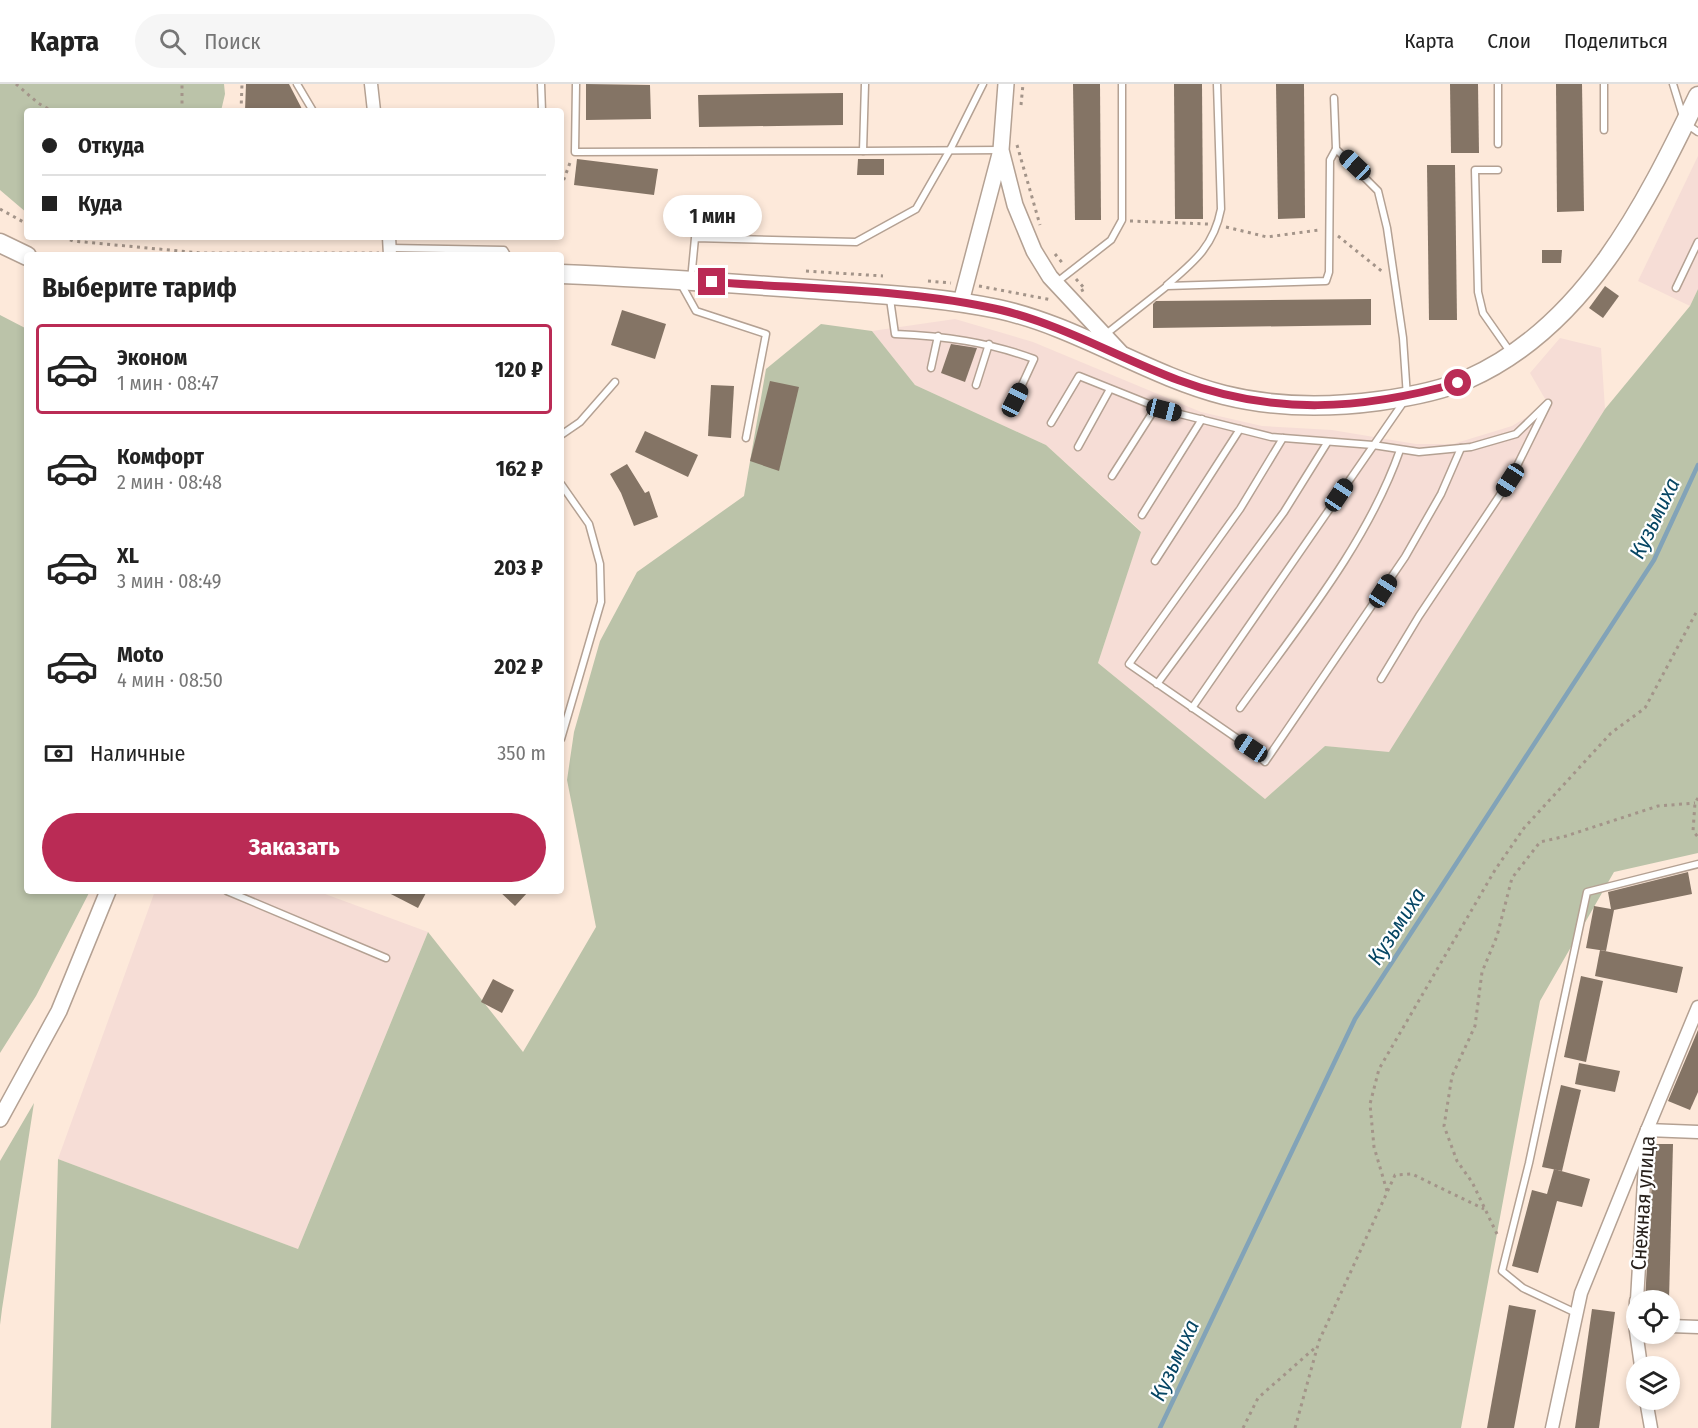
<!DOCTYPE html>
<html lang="ru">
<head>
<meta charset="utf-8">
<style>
  :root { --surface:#fff; --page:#f6f6f6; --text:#222; --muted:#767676; --line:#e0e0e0; --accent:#ba2b55 }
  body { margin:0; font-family:"Fira Sans Condensed",sans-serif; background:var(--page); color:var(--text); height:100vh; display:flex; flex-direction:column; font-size:22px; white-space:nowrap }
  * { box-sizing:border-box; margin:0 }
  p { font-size:20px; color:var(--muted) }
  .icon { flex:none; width:33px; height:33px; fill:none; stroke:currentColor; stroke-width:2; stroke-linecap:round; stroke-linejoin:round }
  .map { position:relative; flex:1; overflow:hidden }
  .panel { position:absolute; left:24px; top:168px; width:540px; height:642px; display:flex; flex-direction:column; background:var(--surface); border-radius:6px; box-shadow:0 3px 9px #0003 }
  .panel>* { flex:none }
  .top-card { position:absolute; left:24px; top:24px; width:540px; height:132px; border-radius:6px; box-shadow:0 3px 9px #0003; display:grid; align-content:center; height:132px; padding:0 18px; background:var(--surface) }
  .buttons { position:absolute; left:1626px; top:1206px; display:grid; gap:12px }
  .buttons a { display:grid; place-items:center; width:54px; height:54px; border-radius:50%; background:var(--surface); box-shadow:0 3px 9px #0003; font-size:30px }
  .end { position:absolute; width:27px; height:27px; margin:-14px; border:8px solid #ba2b55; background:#fff; box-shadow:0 0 0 3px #fff }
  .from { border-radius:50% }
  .bubble { position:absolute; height:42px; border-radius:21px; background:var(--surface); box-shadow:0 3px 9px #0003; font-size:20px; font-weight:700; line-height:42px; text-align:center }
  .car { position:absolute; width:18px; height:36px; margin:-18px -9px; border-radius:8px; box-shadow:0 0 4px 2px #0007; background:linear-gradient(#222 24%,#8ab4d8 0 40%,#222 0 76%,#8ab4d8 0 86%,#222 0) }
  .top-card b { display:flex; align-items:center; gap:21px; height:57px; font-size:22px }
  .top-card b+b { border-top:2px solid var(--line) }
  .top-card i { width:15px; height:15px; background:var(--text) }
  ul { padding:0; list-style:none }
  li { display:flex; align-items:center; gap:18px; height:90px; margin:0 12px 9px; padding:0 6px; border:3px solid transparent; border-radius:6px }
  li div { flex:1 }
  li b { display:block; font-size:22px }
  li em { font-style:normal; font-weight:700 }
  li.selected { border-color:var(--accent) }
  li>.icon { width:54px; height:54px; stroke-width:1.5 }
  h2 { padding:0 18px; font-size:27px; line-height:72px }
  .pay { display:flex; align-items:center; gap:15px; height:66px; padding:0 18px; font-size:22px }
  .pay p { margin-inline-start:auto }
  .button { display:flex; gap:12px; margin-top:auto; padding:12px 18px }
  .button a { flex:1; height:69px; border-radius:36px; background:var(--accent); color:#fff; font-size:24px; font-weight:700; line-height:69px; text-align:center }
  header { display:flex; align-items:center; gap:36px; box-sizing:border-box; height:84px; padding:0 30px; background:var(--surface); border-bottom:2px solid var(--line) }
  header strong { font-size:28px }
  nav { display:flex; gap:33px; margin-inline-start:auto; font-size:21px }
  .search { width:420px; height:54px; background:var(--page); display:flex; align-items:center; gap:15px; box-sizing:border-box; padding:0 21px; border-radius:33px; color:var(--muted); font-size:22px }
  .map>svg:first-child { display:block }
</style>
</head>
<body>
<header>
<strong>Карта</strong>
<div class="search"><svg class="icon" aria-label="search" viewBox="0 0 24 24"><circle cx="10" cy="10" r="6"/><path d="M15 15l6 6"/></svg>Поиск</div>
<nav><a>Карта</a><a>Слои</a><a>Поделиться</a></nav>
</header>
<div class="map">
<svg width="1698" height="1344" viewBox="0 0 1698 1344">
  <rect width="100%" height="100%" fill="#fde9da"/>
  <g fill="#f6ddd6">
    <polygon points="1698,72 1698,205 1690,222 1638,197"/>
    <polygon points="955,235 1033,258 1201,328 1262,342 1332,346 1416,360 1453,360 1512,342 1548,320 1530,289 1560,254 1601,264 1605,325 1389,669 1325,662 1265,715 1098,579 1141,447 1046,361 915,301 872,247"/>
    <polygon points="155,807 317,807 428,848 298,1165 58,1075"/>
  </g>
  <g fill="#bbc3a9">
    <polygon points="0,0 224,0 225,10 221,27 27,27 27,129 0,106"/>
    <polygon points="1698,205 1698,769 1614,788 1540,917 1461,1344 51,1344 58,1075 298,1165 428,848 523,968 596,843 567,696 574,648 600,557 637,488 744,412 766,285 821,240 872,247 915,301 1046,361 1141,448 1098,579 1265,715 1325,662 1389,668 1605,325 1690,222"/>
    <polygon points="0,231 27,245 27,807 90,807 36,912 0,969"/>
    <polygon points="34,1019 2,1225 0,1241 0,1077"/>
  </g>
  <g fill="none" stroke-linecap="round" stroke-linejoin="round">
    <polyline stroke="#82a3b8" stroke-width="4.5" points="1160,1344 1355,935 1654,476 1698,381"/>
  </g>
  <g fill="#847465">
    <polygon points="246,0 289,0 303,27 245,27"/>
    <polygon points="586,0 650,1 651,35 586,36"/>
    <polygon points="1073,0 1100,0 1101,136 1075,136"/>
    <polygon points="1174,0 1202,0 1203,135 1175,135"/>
    <polygon points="1276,0 1304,0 1305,134 1278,135"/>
    <polygon points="1450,0 1478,0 1479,69 1451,69"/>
    <polygon points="1556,0 1582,0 1584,127 1557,128"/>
    <polygon points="843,9 843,41 699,43 698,11"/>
    <polygon points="577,75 658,85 654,111 574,101"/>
    <polygon points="858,75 884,75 884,91 857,91"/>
    <polygon points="1427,81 1455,81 1457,236 1429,236"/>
    <polygon points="1542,166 1562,166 1561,179 1542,179"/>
    <polygon points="1605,202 1619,212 1603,234 1589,224"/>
    <polygon points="1371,215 1371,241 1153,244 1153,220 1156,217"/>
    <polygon points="622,226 666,240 655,275 611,261"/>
    <polygon points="951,260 977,264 965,298 941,289"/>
    <polygon points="770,297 799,303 779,387 750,377"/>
    <polygon points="711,301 734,302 731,354 708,352"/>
    <polygon points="645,347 698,371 688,393 635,368"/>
    <polygon points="627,380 645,409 649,407 658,433 634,442 621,409 610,390"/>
    <polygon points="1688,788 1692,810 1614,826 1606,867 1586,864 1594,822 1611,825 1608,808"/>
    <polygon points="385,807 427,807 418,824"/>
    <polygon points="499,807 529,807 515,822"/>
    <polygon points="1600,866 1683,883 1677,909 1595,892"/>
    <polygon points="1581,892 1603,897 1586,978 1564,973"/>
    <polygon points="493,895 514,906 502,929 481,918"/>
    <polygon points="1698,946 1698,1008 1690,1026 1668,1017"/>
    <polygon points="1579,979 1620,987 1615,1008 1575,1000"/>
    <polygon points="1561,1001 1581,1006 1562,1087 1542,1083"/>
    <polygon points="1654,1060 1673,1060 1669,1216 1645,1216"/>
    <polygon points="1554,1085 1590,1095 1582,1123 1557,1117 1538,1189 1512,1182 1532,1106 1547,1110"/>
    <polygon points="1509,1221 1536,1226 1514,1344 1487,1344"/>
    <polygon points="1592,1225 1615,1228 1599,1344 1575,1344"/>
  </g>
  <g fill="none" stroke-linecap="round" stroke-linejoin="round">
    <g stroke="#b4a193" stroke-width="9">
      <g id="service">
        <polyline points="297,0 313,27"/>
        <polyline points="541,0 542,27"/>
        <polyline points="576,0 575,68 863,67"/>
        <polyline points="865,0 863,67 1001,66"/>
        <polyline points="1498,0 1498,60"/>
        <polyline points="1604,0 1604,46"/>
        <polyline points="1673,0 1685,39 1698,48"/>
        <polyline points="1498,86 1475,86 1478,208 1483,229 1511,269"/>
        <polyline points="390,164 504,166 507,171"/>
        <polyline points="691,196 695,154 856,158 916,125 951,64 983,0"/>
        <polyline points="1057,198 1111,156 1122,136 1122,0"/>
        <polyline points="681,200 696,227 766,250 746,354"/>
        <path d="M1167,201C1194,178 1214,162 1221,125L1217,0"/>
        <polyline points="1676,204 1698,158"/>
        <path d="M890,215L895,250C944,252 988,258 1034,275L1015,316"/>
        <polyline points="1106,250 1167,202 1326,197 1329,188 1330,76 1336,65"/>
        <polyline points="931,284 938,252"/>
        <polyline points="976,301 989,260"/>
        <polyline points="1051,339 1079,292 1164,326 1271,353 1373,361 1419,368 1471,363 1516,350 1548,319 1510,396 1419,532 1381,595"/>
        <polyline points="561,351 580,338 615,298"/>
        <polyline points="1283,354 1240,425 1129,580 1251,664 1265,678 1405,473 1441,410 1461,364"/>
        <polyline points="1078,363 1110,305"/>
        <polyline points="1112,392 1156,323"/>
        <polyline points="561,400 589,440 600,480 601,518 561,655"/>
        <polyline points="1142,431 1202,335"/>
        <polyline points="1155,477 1240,345"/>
        <polyline points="1157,600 1284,428 1327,359"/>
        <polyline points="1192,624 1407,313 1403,254 1387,144 1378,107 1336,65 1334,14"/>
        <path d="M1240,624C1298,543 1367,460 1400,366"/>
        <polyline points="227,807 386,874"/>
        <polyline points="1576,1229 1523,1204 1502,1187 1529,1079 1587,808 1698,780"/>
      </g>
    </g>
    <g stroke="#b4a193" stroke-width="15">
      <g id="minor">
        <polyline points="371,0 374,27"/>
        <polyline points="389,153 390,171"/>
        <polyline points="1647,1046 1698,1048"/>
        <polyline points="1637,1216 1647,1046 1698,923"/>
        <polyline points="1636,1217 1635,1240 1641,1282"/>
        <polyline points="1670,1242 1698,1243"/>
        <polyline points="1646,1316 1651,1344"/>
        <polyline points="1552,1344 1581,1209 1647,1046"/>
      </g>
    </g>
    <g stroke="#b4a193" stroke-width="18">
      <g id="tertiary">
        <polyline points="1006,0 1001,66 1015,121 1034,167 1050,193 1120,268"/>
        <polyline points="961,218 1000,70"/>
        <polyline points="0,1035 59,927 108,807"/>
      </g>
    </g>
    <g stroke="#b4a193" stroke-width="21">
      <g id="secondary">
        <polyline points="0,159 27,172"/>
        <path d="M561,190C644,193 727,199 809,205C872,210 936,212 998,225C1077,242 1146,291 1224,311C1276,324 1327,324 1379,317C1408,313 1441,307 1468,295C1585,243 1645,121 1698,12"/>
      </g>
    </g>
    <g stroke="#a39489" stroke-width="3" stroke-dasharray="3 4.5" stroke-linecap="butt">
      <polyline points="16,0 38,19 52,27"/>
      <polyline points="1021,21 1023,0"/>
      <polyline points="182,27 182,0"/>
      <polyline points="241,27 242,0"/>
      <polyline points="1017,61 1040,141"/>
      <polyline points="561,103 571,76"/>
      <polyline points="0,125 27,140"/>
      <polyline points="1130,137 1208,140"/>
      <polyline points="1226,143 1267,153 1319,146"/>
      <polyline points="1338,152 1384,189"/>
      <polyline points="63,153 73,157 201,169 379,169"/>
      <polyline points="1055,170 1064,181"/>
      <polyline points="806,187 883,192"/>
      <polyline points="1076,195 1085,205 1081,207"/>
      <polyline points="928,197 951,199"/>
      <polyline points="979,202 1052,216"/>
      <polyline points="1698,714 1695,719 1693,747 1698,753"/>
      <polyline points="1387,1107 1374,1063 1370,1020 1379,985 1495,786 1524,744 1611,649 1645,624 1698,525"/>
      <polyline points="1497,1150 1472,1098 1457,1077 1444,1042 1452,992 1475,942 1482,888 1497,852 1512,794 1540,758 1566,752 1658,722 1695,719"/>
      <polyline points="1243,1344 1258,1314 1317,1262"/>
      <polyline points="1295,1344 1319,1257 1395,1091 1412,1090 1484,1125"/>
    </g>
    <use href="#service" stroke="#fff" stroke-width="6"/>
    <use href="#minor" stroke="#fff" stroke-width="12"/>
    <use href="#tertiary" stroke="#fff" stroke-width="15"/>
    <use href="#secondary" stroke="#fff" stroke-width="18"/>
  </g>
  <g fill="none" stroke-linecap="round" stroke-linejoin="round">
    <path stroke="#ba2b55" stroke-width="8" d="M712,198C804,205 913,205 1001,226C1063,241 1119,274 1178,296C1274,332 1361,326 1458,299"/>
  </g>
  <g text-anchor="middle" stroke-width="4.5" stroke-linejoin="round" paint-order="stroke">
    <g font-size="21" fill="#251e19" stroke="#fff">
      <text transform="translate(1643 1119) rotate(-86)" y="7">Снежная улица</text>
    </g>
    <g font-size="22" font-style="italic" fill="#064664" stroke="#fff">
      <text transform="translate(1654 434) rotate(-64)" y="8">Кузьмиха</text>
      <text transform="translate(1396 842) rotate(-57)" y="8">Кузьмиха</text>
      <text transform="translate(1174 1276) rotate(-65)" y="8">Кузьмиха</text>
    </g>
  </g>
</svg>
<div class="buttons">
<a><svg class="icon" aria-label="locate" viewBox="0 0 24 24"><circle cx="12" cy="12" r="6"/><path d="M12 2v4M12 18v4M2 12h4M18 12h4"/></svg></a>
<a><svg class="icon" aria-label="layers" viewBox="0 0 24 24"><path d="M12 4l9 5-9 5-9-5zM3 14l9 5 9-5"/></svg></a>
</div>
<i class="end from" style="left:1458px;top:299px"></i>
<i class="end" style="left:712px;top:198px"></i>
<div class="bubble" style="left:663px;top:111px;width:99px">1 мин</div>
<i class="car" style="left:1355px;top:81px;rotate:313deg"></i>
<i class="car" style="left:1015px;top:316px;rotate:27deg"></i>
<i class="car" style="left:1164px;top:326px;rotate:104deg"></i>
<i class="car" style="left:1510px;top:396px;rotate:213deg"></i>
<i class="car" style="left:1339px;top:411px;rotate:34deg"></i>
<i class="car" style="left:1383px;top:507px;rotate:33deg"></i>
<i class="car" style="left:1251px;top:664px;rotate:304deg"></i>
<div class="top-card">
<b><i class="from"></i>Откуда</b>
<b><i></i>Куда</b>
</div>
<section class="panel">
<h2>Выберите тариф</h2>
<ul>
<li class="selected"><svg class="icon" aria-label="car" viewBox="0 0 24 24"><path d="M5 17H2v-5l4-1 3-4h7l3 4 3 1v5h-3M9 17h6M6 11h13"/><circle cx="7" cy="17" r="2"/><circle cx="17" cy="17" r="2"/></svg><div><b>Эконом</b><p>1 мин · 08:47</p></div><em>120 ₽</em></li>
<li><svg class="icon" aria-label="car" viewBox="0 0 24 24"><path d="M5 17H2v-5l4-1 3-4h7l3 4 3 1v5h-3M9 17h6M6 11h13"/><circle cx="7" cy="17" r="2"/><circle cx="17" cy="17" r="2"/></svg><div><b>Комфорт</b><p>2 мин · 08:48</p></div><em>162 ₽</em></li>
<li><svg class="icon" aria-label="car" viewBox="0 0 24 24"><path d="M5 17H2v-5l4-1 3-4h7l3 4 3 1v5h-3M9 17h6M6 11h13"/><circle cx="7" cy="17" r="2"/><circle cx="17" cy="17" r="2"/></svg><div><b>XL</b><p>3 мин · 08:49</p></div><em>203 ₽</em></li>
<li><svg class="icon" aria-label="car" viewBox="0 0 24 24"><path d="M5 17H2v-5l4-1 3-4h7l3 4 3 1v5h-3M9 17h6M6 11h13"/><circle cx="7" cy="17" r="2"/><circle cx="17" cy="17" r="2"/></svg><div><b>Moto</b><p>4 мин · 08:50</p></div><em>202 ₽</em></li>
</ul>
<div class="pay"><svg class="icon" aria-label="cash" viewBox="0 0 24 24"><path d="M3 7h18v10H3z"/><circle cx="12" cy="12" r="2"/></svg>Наличные<p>350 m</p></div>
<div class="button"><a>Заказать</a></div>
</section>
</div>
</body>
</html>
